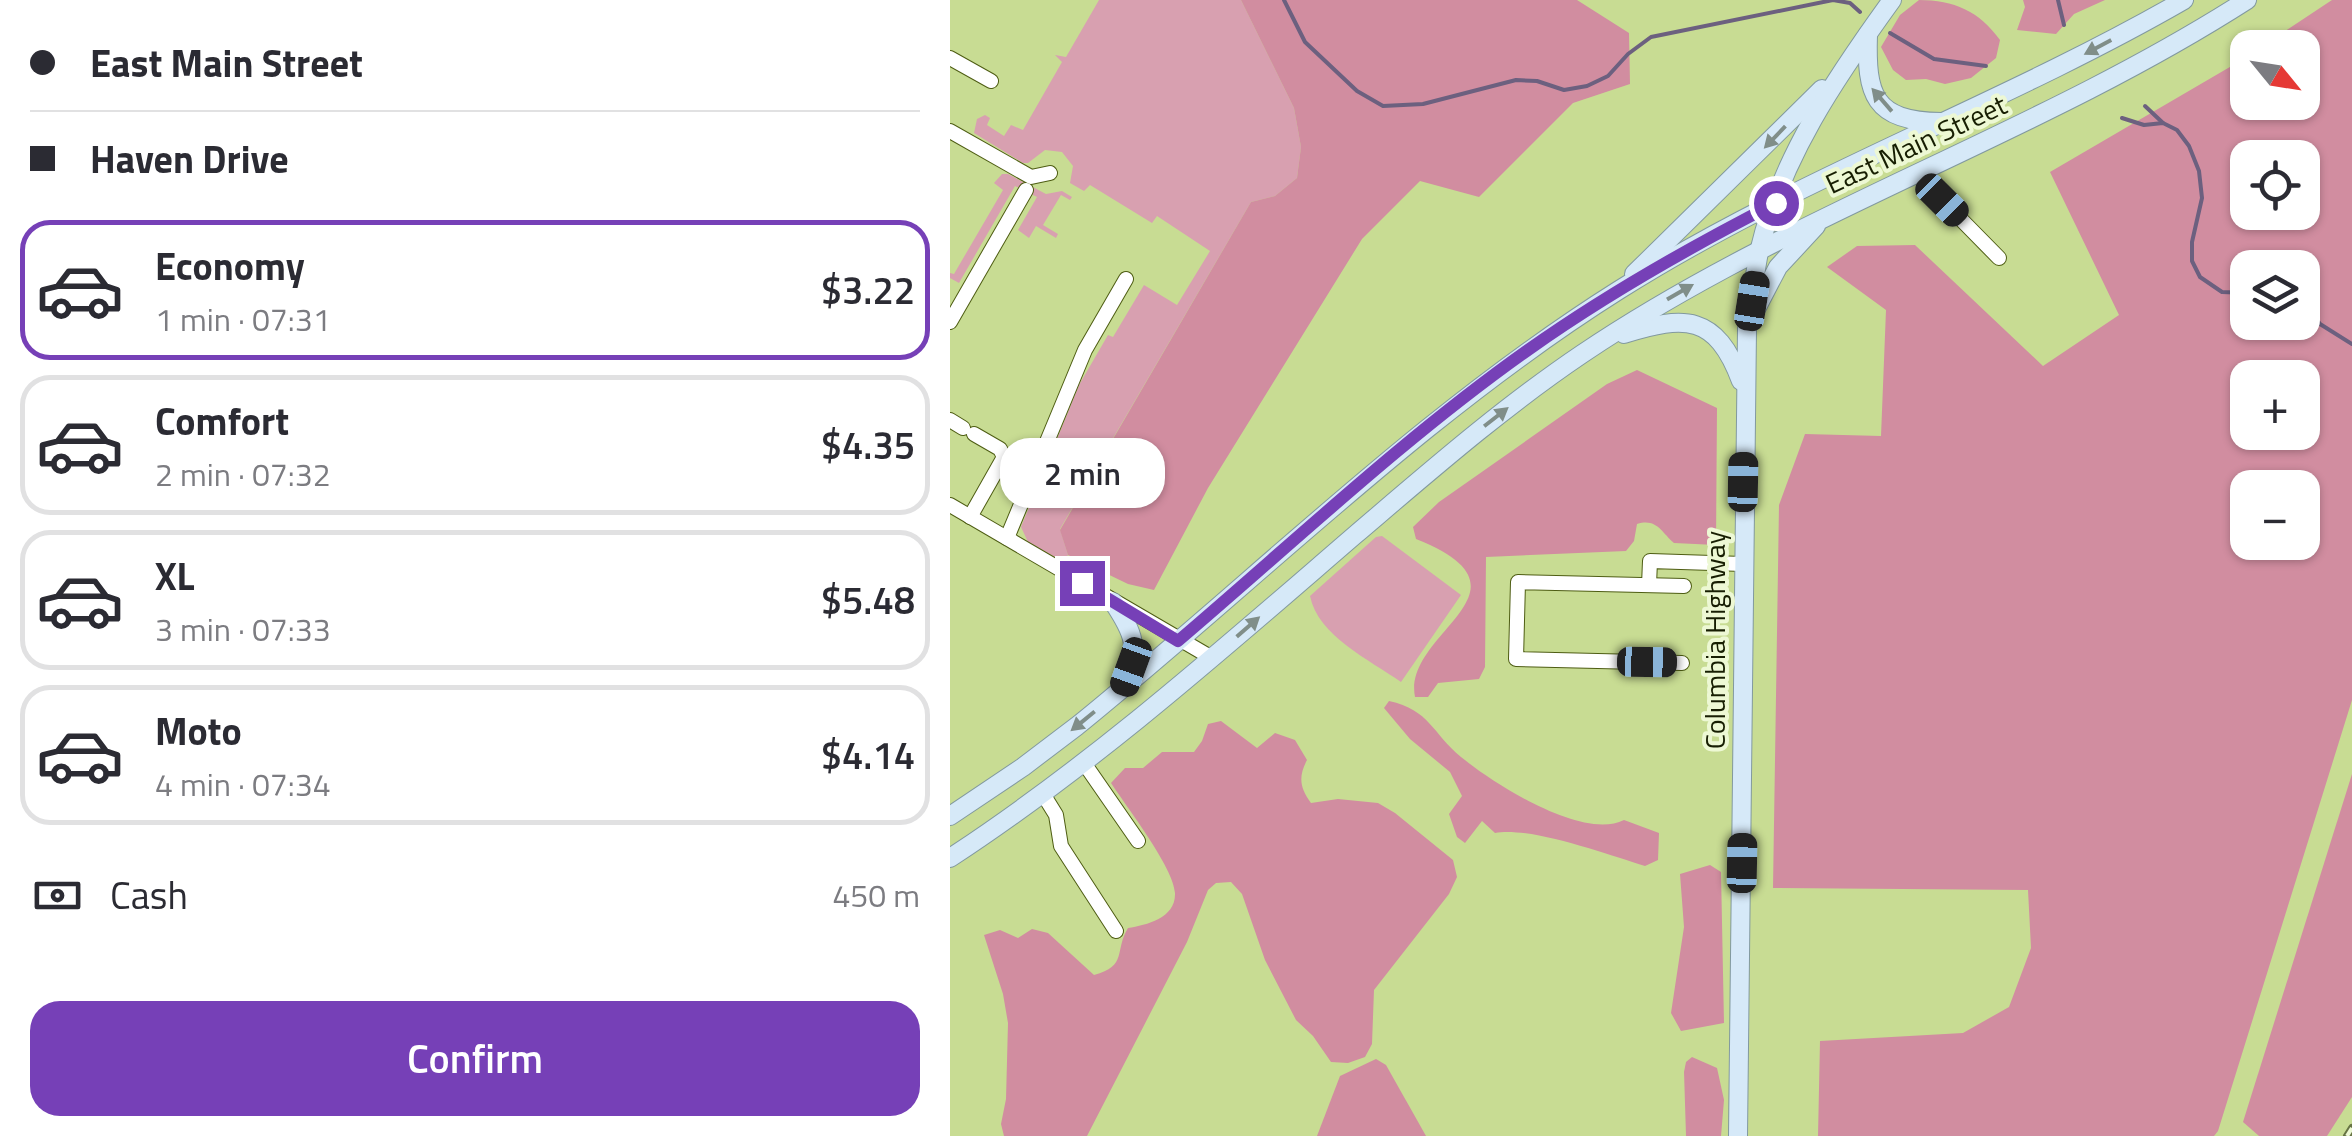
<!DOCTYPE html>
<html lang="en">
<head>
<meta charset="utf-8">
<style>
  :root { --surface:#fff; --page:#f7f7f7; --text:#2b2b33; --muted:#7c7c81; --line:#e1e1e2; --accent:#7640b7 }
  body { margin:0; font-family:"Titillium Web",sans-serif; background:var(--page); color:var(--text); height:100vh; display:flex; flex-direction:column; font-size:38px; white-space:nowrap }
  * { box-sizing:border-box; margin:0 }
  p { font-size:32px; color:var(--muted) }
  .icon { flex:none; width:55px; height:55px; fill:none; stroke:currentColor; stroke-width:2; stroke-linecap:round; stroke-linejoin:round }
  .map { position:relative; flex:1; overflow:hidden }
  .sheet { display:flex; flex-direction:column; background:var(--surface); width:950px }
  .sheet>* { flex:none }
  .hud { display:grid; align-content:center; height:220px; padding:0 30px; background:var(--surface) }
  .needle { width:65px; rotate:120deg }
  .controls { position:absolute; left:1280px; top:30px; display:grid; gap:20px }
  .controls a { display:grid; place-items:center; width:90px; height:90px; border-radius:20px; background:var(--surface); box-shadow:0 2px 8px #0004; font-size:50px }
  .end { position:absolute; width:45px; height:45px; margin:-22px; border:12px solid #7640b7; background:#fff; box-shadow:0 0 0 5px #fff }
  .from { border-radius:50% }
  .bubble { position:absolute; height:70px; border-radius:30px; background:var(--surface); box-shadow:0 2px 8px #0004; font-size:32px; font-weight:600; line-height:70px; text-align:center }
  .car { position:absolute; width:30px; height:60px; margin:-30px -15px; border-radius:12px; box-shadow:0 0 8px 2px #0007; background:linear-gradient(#222 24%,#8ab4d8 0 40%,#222 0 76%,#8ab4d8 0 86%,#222 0) }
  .hud b { display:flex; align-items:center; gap:35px; height:95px; font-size:38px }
  .hud b+b { border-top:2px solid var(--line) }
  .hud i { width:25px; height:25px; background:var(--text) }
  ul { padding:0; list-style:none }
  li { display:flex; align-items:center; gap:30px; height:140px; margin:0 20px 15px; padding:0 10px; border:5px solid var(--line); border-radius:30px }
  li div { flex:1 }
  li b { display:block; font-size:38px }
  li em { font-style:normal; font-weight:600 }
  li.active { border-color:var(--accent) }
  li>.icon { width:90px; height:90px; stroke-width:1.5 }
  .pay { display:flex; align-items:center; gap:25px; height:110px; padding:0 30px; font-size:38px }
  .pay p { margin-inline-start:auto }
  .primary-button { display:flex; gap:20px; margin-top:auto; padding:20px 30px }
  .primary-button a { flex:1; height:115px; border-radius:30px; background:var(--accent); color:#fff; font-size:40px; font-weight:600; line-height:115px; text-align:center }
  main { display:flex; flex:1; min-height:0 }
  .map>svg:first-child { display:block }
</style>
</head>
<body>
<main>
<section class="sheet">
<div class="hud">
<b><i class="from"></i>East Main Street</b>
<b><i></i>Haven Drive</b>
</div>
<ul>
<li class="active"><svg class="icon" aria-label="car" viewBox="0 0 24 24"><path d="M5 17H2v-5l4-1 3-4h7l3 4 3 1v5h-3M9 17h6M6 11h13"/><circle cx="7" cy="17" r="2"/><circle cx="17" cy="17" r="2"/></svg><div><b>Economy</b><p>1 min · 07:31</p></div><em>$3.22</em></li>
<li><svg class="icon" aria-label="car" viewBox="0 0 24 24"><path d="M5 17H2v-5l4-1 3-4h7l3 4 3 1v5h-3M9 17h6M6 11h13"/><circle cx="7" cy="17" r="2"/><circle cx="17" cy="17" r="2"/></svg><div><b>Comfort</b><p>2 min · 07:32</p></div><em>$4.35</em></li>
<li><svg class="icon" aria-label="car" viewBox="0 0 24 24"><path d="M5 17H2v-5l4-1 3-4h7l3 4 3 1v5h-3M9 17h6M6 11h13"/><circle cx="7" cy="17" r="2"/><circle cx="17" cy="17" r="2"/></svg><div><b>XL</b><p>3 min · 07:33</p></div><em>$5.48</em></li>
<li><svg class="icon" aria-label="car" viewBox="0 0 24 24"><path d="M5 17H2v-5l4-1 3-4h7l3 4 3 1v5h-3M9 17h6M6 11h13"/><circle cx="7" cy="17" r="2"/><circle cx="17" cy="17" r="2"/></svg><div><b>Moto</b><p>4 min · 07:34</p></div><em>$4.14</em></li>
</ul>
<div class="pay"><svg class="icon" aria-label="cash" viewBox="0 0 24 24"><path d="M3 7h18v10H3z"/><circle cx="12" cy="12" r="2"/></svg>Cash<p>450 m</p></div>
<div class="primary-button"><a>Confirm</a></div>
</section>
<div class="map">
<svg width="1402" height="1136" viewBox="0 0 1402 1136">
  <rect width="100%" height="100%" fill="#c8dc93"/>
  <g fill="#d8a0b0">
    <polygon points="149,0 291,0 344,108 351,147 347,178 325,196 301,202 110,529 118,555 114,562 78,542 71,527 129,385 158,335 163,337 194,285 227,305 260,251 207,216 202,223 140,185 134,191 120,183 123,166 112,152 95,150 78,163 73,163 24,133 27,119 35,115 40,118 37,125 54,136 61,125 73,130 112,62 105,55 116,57"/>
    <polygon points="52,174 58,174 96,194 112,191 122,197 120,200 111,195 93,225 108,234 106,238 86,226 79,238 68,230 87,197 65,186 9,283 0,278 0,273 4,274 53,190 44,183"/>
    <path d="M432,536L511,595L451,682C420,660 368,636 360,596L426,537Z"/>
  </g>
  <g fill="#d18da0" fill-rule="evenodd">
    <polygon points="291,0 627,0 679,33 680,84 623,103 529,197 470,181 412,239 258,488 204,590 178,584 118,555 110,530 301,202 325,196 347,178 351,147 344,108"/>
    <path d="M969,0C1004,0 1029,11 1050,40L1046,58L1021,78L995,84L976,79L956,80L943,70L931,47L950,15Z"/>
    <polygon points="1073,0 1155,0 1124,14 1106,34 1067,30 1075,7"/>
    <path d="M1382,0H1402V700L1268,1131L1264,1136H868L870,1041L1013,1033L1059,1007L1081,948L1078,890L823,888L829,505L855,434L931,436L936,310L877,267L907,246L965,245L1093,366L1169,315L1100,172L1297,57L1298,102H1352V48L1311,47ZM1298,158H1352V212H1298ZM1298,268H1352V322H1298ZM1298,378H1352V432H1298ZM1298,488H1352V542H1298Z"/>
    <path d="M687,370L767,408L766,545L724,543C711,532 707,518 687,524L684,541L676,551L536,557L535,667L529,679L488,683L478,697H465C452,632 596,591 466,539L463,527L489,502L657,384Z"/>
    <path d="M439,701C480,710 482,733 511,757C544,784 633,841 674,820L709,833L708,860L695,866C658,855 580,826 545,833L532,821L515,843L507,837L499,814L512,796L500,772L460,739L434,708Z"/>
    <path d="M271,721L307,748L325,733L345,740L357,760C348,777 350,788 361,803L388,799L428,803L445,813L503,860L507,877L499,894L424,990L422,1044L415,1057L398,1063L381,1062L363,1036L346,1020L315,960L292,894L281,882L266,883L258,890L237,942L137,1136H54L51,1124L56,1099L58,1023L53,994L34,935L50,930L68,938L82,929L98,933L144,975C178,966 164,951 178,928C197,925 226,918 225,893C224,868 176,806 161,783L175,768H193L212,752H244L252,741L258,724Z"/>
    <polygon points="1402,774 1402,1097 1377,1136 1309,1136 1293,1122"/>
    <polygon points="760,865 771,872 774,1023 731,1031 721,1013 734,927 730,874"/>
    <polygon points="742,1057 767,1068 774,1100 771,1136 736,1136 734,1072 736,1062"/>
    <polygon points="426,1059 436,1065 476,1136 367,1136 390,1076"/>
  </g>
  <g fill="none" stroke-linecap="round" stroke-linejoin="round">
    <g stroke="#6c607f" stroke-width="4">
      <polyline points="334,0 355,42 407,91 433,106 473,104 566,80 587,81 614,90 637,86 658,76 678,54 701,37 883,0 900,3 910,12"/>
      <polyline points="1108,0 1114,25"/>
      <polyline points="940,33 984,59 1036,66"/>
      <polyline points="1195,106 1213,123"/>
      <polyline points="1172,118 1194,125 1213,123 1227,130 1239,146 1249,171 1252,198 1242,242 1242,261 1250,277 1272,292 1298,293"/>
      <polyline points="1352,304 1360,309 1370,324 1402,344"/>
    </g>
    <g stroke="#4e5d13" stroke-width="16">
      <g id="minor">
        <polyline points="0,58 41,81"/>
        <polyline points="0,131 81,177 100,173"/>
        <polyline points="972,171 992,200 1049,258"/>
        <polyline points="0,322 76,190"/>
        <polyline points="0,420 13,428"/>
        <polyline points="0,505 262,658"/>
        <polyline points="20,517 54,457 50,449 24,434"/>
        <polyline points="57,538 135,350 176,279"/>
        <polyline points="699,585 700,561 793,564"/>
        <polyline points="732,663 566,659 568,582 734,586"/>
        <polyline points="134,763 188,841"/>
        <polyline points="93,794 106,815 111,846 166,931"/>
      </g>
    </g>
    <g stroke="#82999f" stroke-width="20">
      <g id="major">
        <path d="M918,34C916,95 923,121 991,122"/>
        <polyline points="684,274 872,89"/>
        <polyline points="806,309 828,267 866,226"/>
        <path d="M674,334C735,315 766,314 791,381"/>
        <path d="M163,602C185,635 189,646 175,684"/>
        <path d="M0,816L73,767L127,726C307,580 472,414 669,290C848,177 1050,106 1234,0"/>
        <path d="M0,858C145,763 274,648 405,535C479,472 552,408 632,354C841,213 1085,136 1297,0"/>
        <path d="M788,1136L797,329C801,304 804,278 809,252C830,159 887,76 942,0"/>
      </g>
    </g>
    <use href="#minor" stroke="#fff" stroke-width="14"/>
    <use href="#major" stroke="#d6e9f8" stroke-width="18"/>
    <g stroke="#667343" stroke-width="8">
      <polyline id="rail" points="1397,1136 1402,1128"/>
    </g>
    <use href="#rail" stroke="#edf8d4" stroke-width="4" stroke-dasharray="11" stroke-linecap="butt"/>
  </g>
  <defs><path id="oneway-solid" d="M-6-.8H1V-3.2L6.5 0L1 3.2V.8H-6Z" transform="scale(2.5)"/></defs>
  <g fill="#808e89">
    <use href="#oneway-solid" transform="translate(1148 47) rotate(152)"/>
    <use href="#oneway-solid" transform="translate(932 100) rotate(-131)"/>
    <use href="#oneway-solid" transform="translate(825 137) rotate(134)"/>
    <use href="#oneway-solid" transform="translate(730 292) rotate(-30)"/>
    <use href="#oneway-solid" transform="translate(546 417) rotate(-38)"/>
    <use href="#oneway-solid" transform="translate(298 627) rotate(-41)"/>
    <use href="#oneway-solid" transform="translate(133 721) rotate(141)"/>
  </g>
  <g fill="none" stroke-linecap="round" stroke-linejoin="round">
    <path stroke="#7640b7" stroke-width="12" d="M132,583L228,641C343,543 455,437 578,350C657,294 740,247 826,203"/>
  </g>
  <g text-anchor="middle" stroke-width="8" stroke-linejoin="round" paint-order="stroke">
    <g font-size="28" fill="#171e02" stroke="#edf8d4">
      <text transform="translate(966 144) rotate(-25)" y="10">East Main Street</text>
      <text transform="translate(765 640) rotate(-90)" y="10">Columbia Highway</text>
    </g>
  </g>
</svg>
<div class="controls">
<a><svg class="needle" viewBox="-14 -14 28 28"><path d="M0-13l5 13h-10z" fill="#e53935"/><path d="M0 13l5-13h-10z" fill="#7c7c81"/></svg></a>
<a><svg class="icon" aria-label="locate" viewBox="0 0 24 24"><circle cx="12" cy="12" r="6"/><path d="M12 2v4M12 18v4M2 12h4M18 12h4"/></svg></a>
<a><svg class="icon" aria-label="layers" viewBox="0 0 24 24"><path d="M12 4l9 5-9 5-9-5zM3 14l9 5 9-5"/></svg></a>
<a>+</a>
<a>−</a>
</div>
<i class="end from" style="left:826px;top:203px"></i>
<i class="end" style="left:132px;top:583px"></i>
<div class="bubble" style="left:50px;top:438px;width:165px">2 min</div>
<i class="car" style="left:992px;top:200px;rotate:135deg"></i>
<i class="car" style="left:802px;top:301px;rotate:9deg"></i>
<i class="car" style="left:793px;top:482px;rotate:1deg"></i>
<i class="car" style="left:697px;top:662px;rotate:91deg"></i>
<i class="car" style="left:181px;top:667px;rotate:200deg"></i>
<i class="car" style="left:792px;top:863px;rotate:1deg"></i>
</div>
</main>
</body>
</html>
